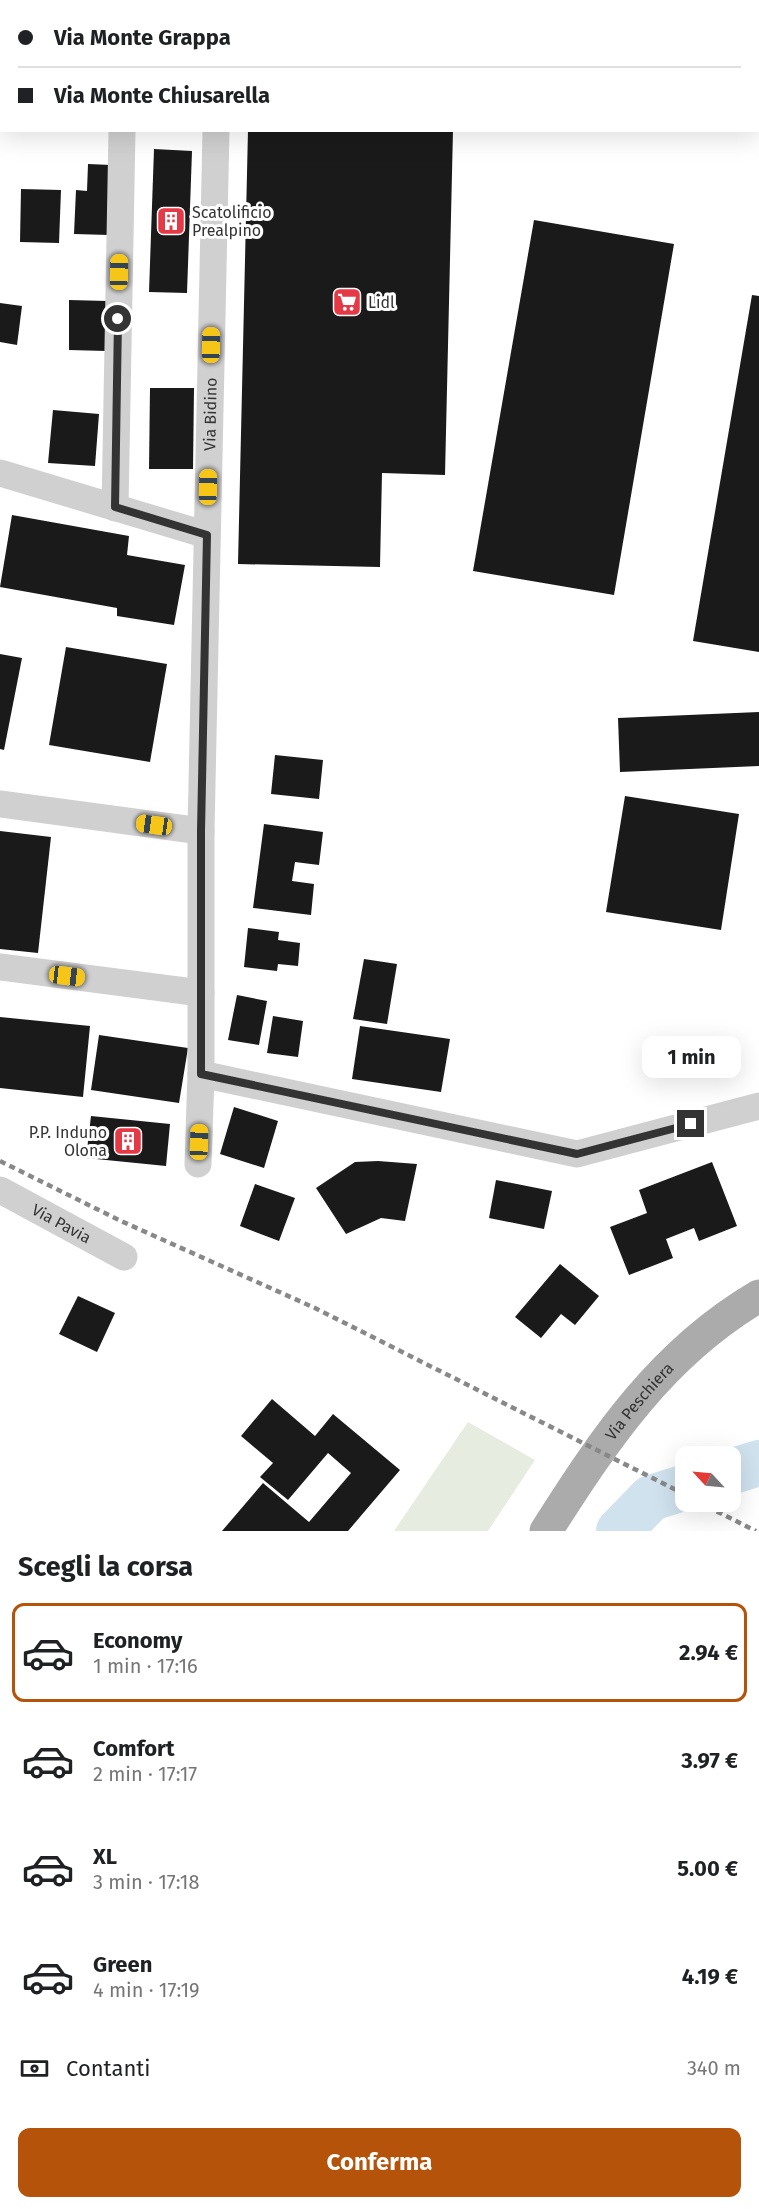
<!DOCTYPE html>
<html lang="it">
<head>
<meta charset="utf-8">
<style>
  :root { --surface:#fff; --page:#f6f6f6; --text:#202124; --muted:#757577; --line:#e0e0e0; --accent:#b45309 }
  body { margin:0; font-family:"Fira Sans",sans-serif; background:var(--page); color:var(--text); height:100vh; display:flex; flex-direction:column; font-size:22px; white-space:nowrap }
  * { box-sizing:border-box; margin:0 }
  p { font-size:20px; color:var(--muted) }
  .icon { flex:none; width:33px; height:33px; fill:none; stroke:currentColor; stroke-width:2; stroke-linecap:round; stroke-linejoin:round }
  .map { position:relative; height:1531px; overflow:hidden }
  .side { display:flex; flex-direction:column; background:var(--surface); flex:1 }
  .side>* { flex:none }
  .hud { position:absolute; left:0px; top:0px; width:759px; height:132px; box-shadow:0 6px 24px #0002; display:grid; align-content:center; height:132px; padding:0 18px; background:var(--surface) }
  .needle { width:39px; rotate:296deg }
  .tools { position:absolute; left:675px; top:1446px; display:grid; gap:12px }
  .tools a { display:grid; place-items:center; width:66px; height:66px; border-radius:12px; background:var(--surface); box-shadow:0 6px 24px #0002; font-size:30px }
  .end { position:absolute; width:27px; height:27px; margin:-14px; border:8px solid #333; background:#fff; box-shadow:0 0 0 3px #fff }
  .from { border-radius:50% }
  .bubble { position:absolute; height:42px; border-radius:12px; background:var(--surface); box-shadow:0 6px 24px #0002; font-size:20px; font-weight:700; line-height:42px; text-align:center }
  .car { position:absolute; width:18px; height:36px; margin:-18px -9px; border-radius:8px; box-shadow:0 0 4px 2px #0007; background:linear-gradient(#f5c518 24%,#345 0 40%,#f5c518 0 76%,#345 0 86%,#f5c518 0) }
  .hud b { display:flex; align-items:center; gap:21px; height:57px; font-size:22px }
  .hud b+b { border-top:2px solid var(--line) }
  .hud i { width:15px; height:15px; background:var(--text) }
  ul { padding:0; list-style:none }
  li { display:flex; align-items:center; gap:18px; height:99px; margin:0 12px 9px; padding:0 6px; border:3px solid transparent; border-radius:12px }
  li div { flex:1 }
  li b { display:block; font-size:22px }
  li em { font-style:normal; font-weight:700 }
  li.current { border-color:var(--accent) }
  li>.icon { width:54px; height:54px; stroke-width:1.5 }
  h2 { padding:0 18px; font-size:27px; line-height:72px }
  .pay { display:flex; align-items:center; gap:15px; height:66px; padding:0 18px; font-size:22px }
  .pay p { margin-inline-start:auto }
  .cta { display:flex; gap:12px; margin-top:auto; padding:12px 18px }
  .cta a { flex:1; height:69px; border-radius:12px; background:var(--accent); color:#fff; font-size:24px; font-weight:700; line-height:69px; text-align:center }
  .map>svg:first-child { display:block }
</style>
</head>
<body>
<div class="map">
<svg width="759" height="1531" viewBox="0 0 759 1531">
  <rect width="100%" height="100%" fill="#fff"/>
  <polygon fill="#e6ecdf" points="468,1422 535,1460 488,1531 394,1531"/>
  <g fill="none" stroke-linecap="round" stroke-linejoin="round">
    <g stroke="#cfe2ee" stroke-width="46">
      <polyline points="730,1472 759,1463"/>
      <polyline points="619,1531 651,1498 686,1487"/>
    </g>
  </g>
  <g fill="#1a1a1a">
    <polygon points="248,130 453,130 445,475 382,473 380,567 238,564"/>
    <polygon points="154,149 192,151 187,293 149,292"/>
    <polygon points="88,164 111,165 109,235 74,234 76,190 87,191"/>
    <polygon points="21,189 61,190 59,243 20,242"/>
    <polygon points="534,220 674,244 614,595 473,571"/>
    <polygon points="752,295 759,296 759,652 693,641"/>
    <polygon points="69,300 107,301 106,351 69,350"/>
    <polygon points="0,303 22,306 17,345 0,342"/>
    <polygon points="150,388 194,388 193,469 149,469"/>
    <polygon points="53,410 99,414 95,466 48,463"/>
    <polygon points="12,515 129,536 127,555 185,565 174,625 117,616 117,608 0,587"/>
    <polygon points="66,647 167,664 150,762 49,745"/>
    <polygon points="0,654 22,658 4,750 0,749"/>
    <polygon points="759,712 759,766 620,772 618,718"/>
    <polygon points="275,755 323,760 319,799 271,794"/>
    <polygon points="625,796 739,814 721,930 606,912"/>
    <polygon points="264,824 323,832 319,865 295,862 292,881 314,884 311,915 253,908"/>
    <polygon points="0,831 51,837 38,953 0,949"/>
    <polygon points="248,928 279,932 278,940 300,943 298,966 278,964 277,971 244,967"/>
    <polygon points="364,959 397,964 387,1024 353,1019"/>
    <polygon points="237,995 267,1001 259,1045 228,1040"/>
    <polygon points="273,1016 303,1021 298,1057 267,1053"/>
    <polygon points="0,1017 90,1026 83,1097 0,1088"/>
    <polygon points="360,1026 450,1039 441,1092 352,1079"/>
    <polygon points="99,1035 188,1048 179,1103 91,1090"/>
    <polygon points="234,1107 278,1121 264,1168 220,1154"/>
    <polygon points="91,1116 170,1124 166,1166 86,1158"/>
    <polygon points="378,1161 417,1164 405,1221 381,1218 346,1234 316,1188 355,1162"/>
    <polygon points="712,1162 737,1226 699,1241 694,1228 666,1239 673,1258 629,1275 610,1227 647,1213 639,1190"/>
    <polygon points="496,1180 552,1191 544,1229 489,1218"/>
    <polygon points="255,1184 295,1198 279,1241 240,1226"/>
    <polygon points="560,1264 599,1296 575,1325 561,1314 541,1338 515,1317"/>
    <polygon points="78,1296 115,1313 97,1352 59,1334"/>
    <polygon points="272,1399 315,1436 333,1414 400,1470 348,1531 222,1531 263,1483 309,1522 351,1473 328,1453 288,1500 260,1477 273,1463 241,1436"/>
  </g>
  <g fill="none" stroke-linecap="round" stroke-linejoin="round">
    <g stroke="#d0d0d0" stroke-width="27">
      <polyline points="124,2 124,0"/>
      <polyline points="219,2 219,0"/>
      <polyline points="0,473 207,535"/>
      <polyline points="115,508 122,130"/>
      <polyline points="0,804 201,831"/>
      <polyline points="0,967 201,993"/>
      <polyline points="201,1074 577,1154 759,1106"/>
      <path id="s1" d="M198,1164L201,1074V831L216,130"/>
      <path id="s2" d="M0,1190L124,1257"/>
    </g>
    <path stroke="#ababab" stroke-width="33" id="s3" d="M546,1531C605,1438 662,1353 759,1296"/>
    <g stroke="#888" stroke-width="4.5" stroke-dasharray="6 4.5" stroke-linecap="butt">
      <polyline points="0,1161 121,1221 315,1308 686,1495"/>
      <polyline points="698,1502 756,1531"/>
    </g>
  </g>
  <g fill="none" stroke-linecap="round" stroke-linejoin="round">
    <polyline stroke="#333" stroke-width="8" points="118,319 115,507 207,535 201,831 201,1074 577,1154 691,1124"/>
  </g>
  <defs>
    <g id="building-square" transform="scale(1.5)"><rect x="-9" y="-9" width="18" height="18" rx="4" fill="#e63946" stroke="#fff"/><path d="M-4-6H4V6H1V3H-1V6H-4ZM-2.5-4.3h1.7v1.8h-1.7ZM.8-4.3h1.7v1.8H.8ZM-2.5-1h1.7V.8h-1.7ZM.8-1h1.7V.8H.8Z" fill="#fff"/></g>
    <g id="supermarket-square" transform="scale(1.5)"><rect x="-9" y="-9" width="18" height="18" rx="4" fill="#e63946" stroke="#fff"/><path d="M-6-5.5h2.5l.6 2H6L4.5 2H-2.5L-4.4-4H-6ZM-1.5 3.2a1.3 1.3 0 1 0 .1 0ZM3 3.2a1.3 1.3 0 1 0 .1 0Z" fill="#fff"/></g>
  </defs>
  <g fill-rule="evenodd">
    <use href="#building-square" x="171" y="221"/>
    <use href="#supermarket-square" x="347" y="302"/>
    <use href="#building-square" x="128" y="1141"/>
  </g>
  <g text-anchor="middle" stroke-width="6" stroke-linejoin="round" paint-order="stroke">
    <g font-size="16" fill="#333" stroke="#fff" text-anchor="start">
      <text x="192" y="218">Scatolificio<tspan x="192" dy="18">Prealpino</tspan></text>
      <text x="368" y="308">Lidl</text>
      <text x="107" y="1138" text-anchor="end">P.P. Induno<tspan x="107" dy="18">Olona</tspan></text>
    </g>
    <g font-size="16" fill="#333" stroke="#fff">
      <text dy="6" stroke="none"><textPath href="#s1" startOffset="750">Via Bidino</textPath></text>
      <text dy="6" stroke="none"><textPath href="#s2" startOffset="70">Via Pavia</textPath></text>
      <text dy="6" stroke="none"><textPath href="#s3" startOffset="160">Via Peschiera</textPath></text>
    </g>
  </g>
</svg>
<div class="tools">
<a><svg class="needle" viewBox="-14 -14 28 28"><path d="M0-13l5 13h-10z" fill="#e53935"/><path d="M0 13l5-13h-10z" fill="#757577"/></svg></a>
</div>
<i class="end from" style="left:118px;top:319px"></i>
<i class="end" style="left:691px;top:1124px"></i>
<div class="bubble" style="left:642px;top:1036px;width:99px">1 min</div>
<i class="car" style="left:119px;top:272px;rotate:1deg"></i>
<i class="car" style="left:211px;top:345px;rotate:1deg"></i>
<i class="car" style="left:208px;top:487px;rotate:1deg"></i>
<i class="car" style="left:154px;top:825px;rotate:278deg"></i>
<i class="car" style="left:67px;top:976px;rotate:97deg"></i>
<i class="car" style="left:199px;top:1142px;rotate:2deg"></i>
<div class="hud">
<b><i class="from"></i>Via Monte Grappa</b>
<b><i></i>Via Monte Chiusarella</b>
</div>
</div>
<section class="side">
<h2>Scegli la corsa</h2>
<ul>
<li class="current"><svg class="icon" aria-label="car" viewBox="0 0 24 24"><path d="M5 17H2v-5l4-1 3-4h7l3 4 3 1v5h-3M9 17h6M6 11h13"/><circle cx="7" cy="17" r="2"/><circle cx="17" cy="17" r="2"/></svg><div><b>Economy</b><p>1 min · 17:16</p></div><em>2.94 €</em></li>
<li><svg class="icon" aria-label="car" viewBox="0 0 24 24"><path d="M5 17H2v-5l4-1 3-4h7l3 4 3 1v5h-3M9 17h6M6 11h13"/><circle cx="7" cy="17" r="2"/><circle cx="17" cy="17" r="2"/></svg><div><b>Comfort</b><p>2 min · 17:17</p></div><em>3.97 €</em></li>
<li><svg class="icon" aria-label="car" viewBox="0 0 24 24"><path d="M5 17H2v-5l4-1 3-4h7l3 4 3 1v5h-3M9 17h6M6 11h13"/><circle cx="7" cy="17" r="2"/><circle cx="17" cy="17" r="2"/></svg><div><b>XL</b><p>3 min · 17:18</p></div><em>5.00 €</em></li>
<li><svg class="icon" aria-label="car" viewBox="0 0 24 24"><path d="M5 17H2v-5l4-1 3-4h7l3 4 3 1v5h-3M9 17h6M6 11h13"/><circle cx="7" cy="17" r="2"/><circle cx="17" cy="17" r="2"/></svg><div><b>Green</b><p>4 min · 17:19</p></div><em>4.19 €</em></li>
</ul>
<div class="pay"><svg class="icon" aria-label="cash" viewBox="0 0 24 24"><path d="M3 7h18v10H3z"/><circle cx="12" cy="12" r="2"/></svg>Contanti<p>340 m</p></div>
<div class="cta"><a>Conferma</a></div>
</section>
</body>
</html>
